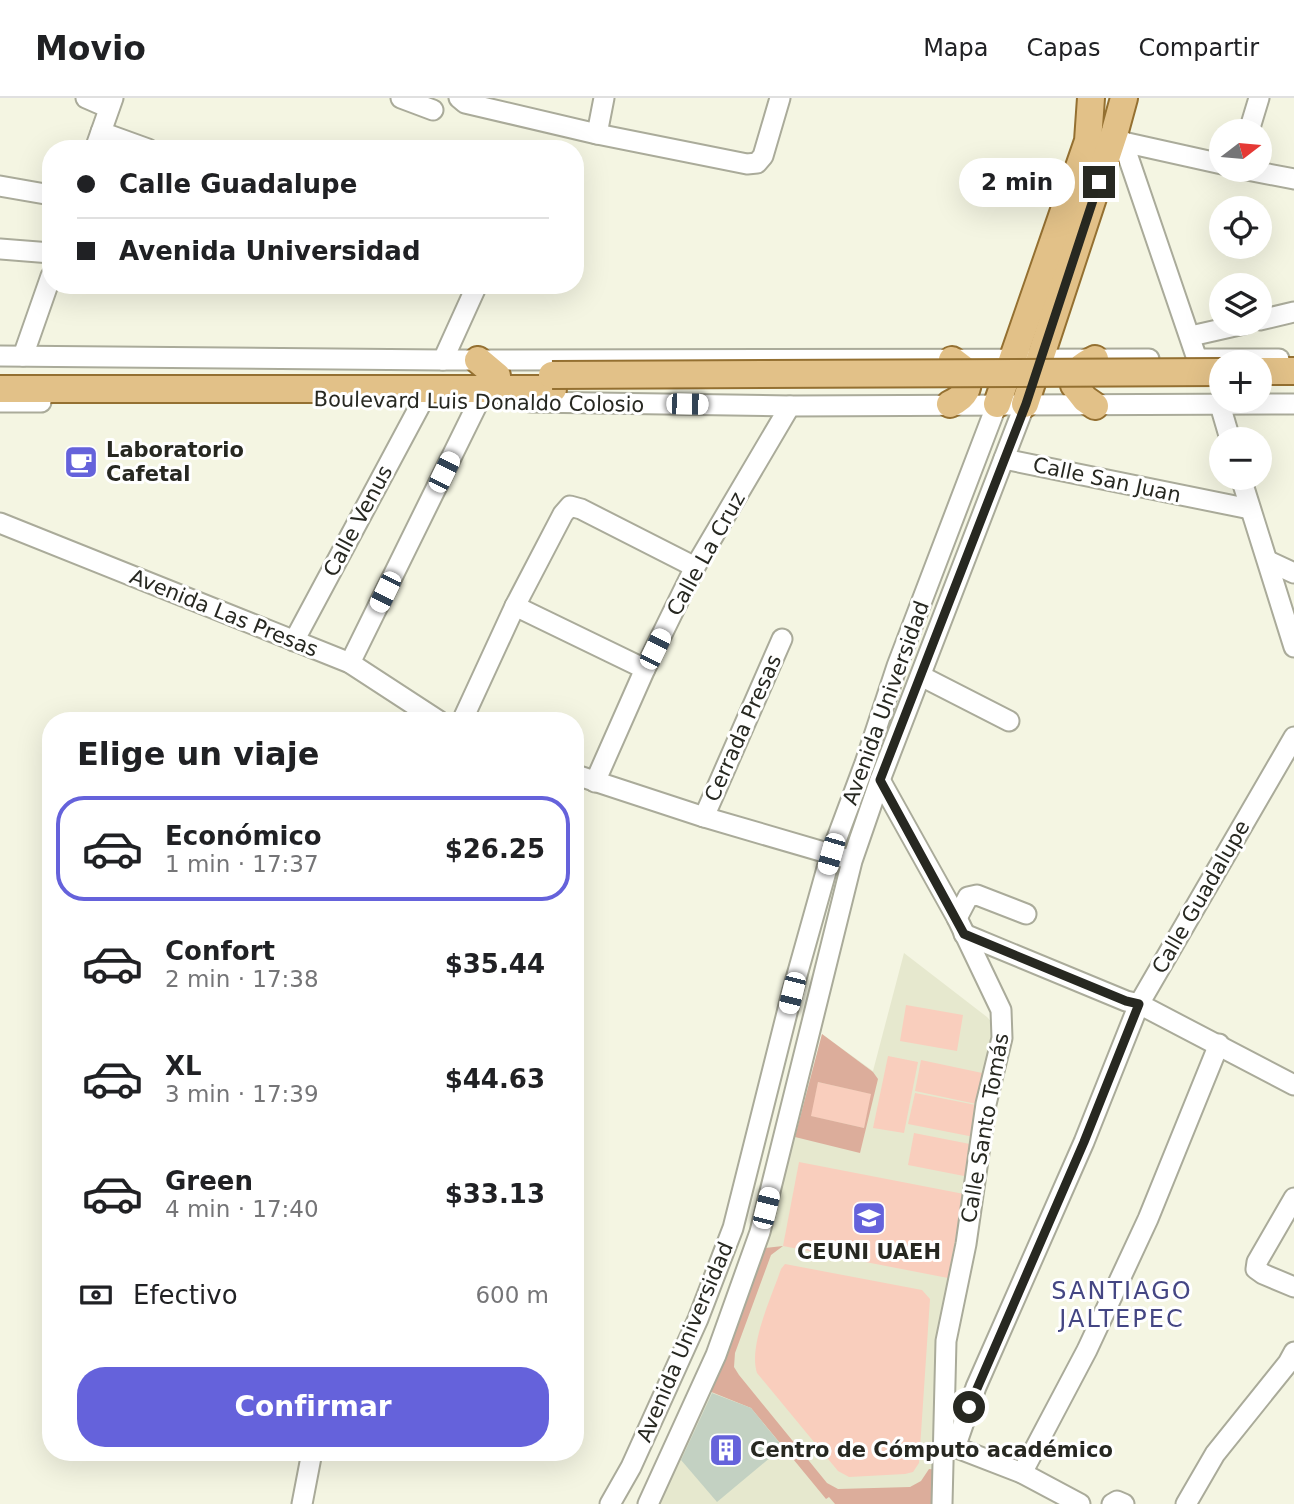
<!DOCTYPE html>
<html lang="es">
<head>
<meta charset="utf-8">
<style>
  :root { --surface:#fff; --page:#f2f2f2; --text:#202124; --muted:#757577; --line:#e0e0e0; --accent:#6562db }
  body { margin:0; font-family:"DejaVu Sans",sans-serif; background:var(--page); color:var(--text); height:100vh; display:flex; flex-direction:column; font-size:26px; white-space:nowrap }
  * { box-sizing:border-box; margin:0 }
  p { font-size:23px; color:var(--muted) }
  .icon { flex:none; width:38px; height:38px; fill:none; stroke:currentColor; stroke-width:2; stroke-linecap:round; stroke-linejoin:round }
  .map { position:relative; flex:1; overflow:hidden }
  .sheet { position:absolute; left:42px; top:614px; width:542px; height:749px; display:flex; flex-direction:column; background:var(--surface); border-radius:28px; box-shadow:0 7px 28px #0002 }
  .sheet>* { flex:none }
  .hud { position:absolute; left:42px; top:42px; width:542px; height:154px; border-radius:28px; box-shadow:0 7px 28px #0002; display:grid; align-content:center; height:154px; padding:0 35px; background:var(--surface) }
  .needle { width:46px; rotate:74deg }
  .controls { position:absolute; left:1209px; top:21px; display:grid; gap:14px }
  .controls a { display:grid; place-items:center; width:63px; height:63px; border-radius:50%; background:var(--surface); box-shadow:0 7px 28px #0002; font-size:35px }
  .end { position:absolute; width:32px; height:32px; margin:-16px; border:9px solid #272821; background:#fff; box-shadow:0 0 0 4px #fff }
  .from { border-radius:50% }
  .bubble { position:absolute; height:49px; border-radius:24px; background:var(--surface); box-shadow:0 7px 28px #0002; font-size:23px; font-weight:800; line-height:49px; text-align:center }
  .car { position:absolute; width:21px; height:42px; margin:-21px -10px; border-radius:9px; box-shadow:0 0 5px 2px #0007; background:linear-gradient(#fff 24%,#345 0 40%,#fff 0 76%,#345 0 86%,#fff 0) }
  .hud b { display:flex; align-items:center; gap:24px; height:66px; font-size:26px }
  .hud b+b { border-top:2px solid var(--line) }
  .hud i { width:18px; height:18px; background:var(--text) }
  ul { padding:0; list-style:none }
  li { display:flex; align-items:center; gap:21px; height:105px; margin:0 14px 10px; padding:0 21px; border:4px solid transparent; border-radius:28px }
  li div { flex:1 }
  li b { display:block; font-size:26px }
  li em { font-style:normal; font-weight:800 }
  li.current { border-color:var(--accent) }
  li>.icon { width:63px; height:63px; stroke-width:1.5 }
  h2 { padding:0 35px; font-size:32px; line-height:84px }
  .pay { display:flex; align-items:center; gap:18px; height:77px; padding:0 35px; font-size:26px }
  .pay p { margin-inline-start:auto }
  .cta { display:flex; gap:14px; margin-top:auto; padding:14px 35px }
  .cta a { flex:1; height:80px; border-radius:28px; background:var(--accent); color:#fff; font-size:28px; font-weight:800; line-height:80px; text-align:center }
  header { display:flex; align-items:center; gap:42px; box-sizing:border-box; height:98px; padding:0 35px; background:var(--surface); border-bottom:2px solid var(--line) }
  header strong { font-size:33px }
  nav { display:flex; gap:38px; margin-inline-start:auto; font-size:24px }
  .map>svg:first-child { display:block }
</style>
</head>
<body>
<header>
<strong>Movio</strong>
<nav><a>Mapa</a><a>Capas</a><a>Compartir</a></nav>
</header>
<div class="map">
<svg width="1294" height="1406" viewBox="0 0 1294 1406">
  <rect width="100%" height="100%" fill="#f4f5e2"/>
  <polygon fill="#e6e8ce" points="904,855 987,919 998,931 970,1091 937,1406 657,1406 721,1268 765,1150 822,936 873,973"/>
  <g fill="#f9cebd">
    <polygon points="906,907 963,917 957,953 900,943"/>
    <polygon points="888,958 918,964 904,1035 873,1030"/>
    <polygon points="921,962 987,976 981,1007 915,993"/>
    <polygon points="818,984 872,996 864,1030 810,1018"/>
    <polygon points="915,995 981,1008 974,1039 908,1026"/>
    <polygon points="914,1035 975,1047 969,1079 908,1067"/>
    <polygon points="799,1064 964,1096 948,1180 783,1148"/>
    <path d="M785,1166L922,1192L930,1201L919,1365L913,1374L905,1376L849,1379L838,1373L757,1275C748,1248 772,1198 781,1171Z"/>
  </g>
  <g fill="#dcad9b" fill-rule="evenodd">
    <path d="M822,936L873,974L878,981L860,1055L795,1039ZM818,984L871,996L864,1030L811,1018Z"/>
    <polygon points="783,1148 771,1157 735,1255 734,1269 739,1277 827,1385 838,1391 910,1389 921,1383 929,1371 937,1372 937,1406 835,1406 829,1399 826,1401 751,1310 709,1293 721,1268 765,1150"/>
  </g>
  <polygon fill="#c3d1c2" points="712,1295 751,1310 783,1349 717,1404 681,1362"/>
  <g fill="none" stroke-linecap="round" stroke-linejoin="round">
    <g stroke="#aaab9a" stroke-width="23">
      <g id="minor">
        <polyline points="86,0 109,10"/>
        <polyline points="401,0 433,12"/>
        <polyline points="459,0 465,5 597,36 747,66 757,65 763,58 780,0"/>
        <polyline points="1115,33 1123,44 1197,261"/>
        <polyline points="1249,33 1259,0"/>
        <polyline points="101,34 148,51"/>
        <polyline points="597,36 604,0"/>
        <polyline points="1123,44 1222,66"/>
        <polyline points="95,51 113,0"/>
        <polyline points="1247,72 1294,81"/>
        <polyline points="0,88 51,97"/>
        <polyline points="0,151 51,155"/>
        <polyline points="1260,222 1294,214"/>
        <polyline points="1191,238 1244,226"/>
        <polyline points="0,258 443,262 1149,261"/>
        <polyline points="23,258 51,178"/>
        <polyline points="1197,261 1279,261"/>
        <polyline points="443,262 477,187"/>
        <polyline points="0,304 41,304"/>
        <polyline points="530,304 790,308 1294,306"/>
        <polyline points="1220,307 1230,341"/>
        <polyline points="1004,361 1250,411"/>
        <polyline points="1241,380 1294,549"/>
        <polyline points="0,425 350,565 439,623"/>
        <polyline points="1268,463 1294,475"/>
        <polyline points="515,508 645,571"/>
        <polyline points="294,543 423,302"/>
        <polyline points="350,565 479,303"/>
        <polyline points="921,578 1009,623"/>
        <polyline points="462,623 515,508 563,416 570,408 581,411 695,469"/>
        <polyline points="576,677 704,719 841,759"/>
        <polyline points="880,682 957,820 1001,912 1002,940 986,1006 966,1146 946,1243 942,1406"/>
        <polyline points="595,684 645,571 695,469 790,308"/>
        <polyline points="704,719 782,541"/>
        <polyline points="957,820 968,799 977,797 1026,816"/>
        <polyline points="964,836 1126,903 1139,906 1294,987"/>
        <polyline points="1294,1100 1257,1164 1256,1171 1263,1176 1294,1189"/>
        <polyline points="944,1345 1022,1375 1080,1406"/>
        <polyline points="955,1350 976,1289 1084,1044 1139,906 1294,639"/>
        <polyline points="1022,1375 1087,1252 1148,1121 1219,946"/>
        <polyline points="302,1406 312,1354"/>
        <polyline points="610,1406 631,1369 698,1221 733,1130 792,895 831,756 865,665 897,568 997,306"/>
        <polyline points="648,1406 716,1257 760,1134 852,763 880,682 1025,306"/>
        <polyline points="1112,1406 1117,1403 1124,1406"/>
        <polyline points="1186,1406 1215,1356 1288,1265 1294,1254"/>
      </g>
    </g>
    <g stroke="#947031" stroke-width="30">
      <g id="major">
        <path d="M1095,261C1082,267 1075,272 1074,287L1085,301L1095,308"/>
        <polyline points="478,262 497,278"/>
        <polyline points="1260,273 1294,273"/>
        <polyline points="0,291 553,291"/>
        <path d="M950,306C965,299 972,289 965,272L952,262"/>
        <polyline points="997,306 1088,43 1091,0"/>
        <polyline points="1025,306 1115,33 1124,0"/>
      </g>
    </g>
    <use href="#minor" stroke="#fff" stroke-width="19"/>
    <use href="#major" stroke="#e2c188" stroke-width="26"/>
    <g stroke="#947031" stroke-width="30" stroke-linecap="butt">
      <polyline id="major-bridge" points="552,277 1222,274"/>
    </g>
    <use href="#major-bridge" stroke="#e2c188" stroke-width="26"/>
  </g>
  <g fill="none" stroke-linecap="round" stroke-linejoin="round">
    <polyline stroke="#272821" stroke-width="9" points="969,1309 1084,1044 1139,906 1126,903 964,836 880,682 1026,306 1099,84"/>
  </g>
  <defs>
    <g id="cafe-square" transform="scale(1.75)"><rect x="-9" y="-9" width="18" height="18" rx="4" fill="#6562db" stroke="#fff"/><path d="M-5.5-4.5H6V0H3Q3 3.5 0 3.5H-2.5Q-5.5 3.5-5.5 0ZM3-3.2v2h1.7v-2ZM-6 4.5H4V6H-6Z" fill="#fff"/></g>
    <g id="university-square" transform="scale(1.75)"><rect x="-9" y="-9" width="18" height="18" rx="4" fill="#6562db" stroke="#fff"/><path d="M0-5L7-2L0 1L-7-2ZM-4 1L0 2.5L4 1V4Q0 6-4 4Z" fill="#fff"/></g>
    <g id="building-square" transform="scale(1.75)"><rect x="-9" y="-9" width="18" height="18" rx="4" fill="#6562db" stroke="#fff"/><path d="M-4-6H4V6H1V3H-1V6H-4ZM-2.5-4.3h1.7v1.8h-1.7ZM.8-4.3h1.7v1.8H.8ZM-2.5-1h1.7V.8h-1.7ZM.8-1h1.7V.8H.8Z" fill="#fff"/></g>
  </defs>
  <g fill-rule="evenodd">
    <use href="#cafe-square" x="81" y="364"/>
    <use href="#university-square" x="869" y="1120"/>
    <use href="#building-square" x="726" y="1352"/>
  </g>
  <g text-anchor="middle" stroke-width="6" stroke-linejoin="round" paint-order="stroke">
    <g font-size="21" fill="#272821" stroke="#fff">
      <text transform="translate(479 304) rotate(1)" y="7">Boulevard Luis Donaldo Colosio</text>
      <text transform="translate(1107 382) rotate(12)" y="7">Calle San Juan</text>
      <text transform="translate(358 423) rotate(-62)" y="7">Calle Venus</text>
      <text transform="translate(706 456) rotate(-61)" y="7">Calle La Cruz</text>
      <text transform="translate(224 515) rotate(22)" y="7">Avenida Las Presas</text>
      <text transform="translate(886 605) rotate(-70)" y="7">Avenida Universidad</text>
      <text transform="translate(743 630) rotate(-66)" y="7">Cerrada Presas</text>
      <text transform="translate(1201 799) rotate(-60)" y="7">Calle Guadalupe</text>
      <text transform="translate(985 1030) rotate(-80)" y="7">Calle Santo Tomás</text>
      <text transform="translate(685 1244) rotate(-67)" y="7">Avenida Universidad</text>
    </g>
    <g font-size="21" font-weight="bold" fill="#272821" stroke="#fff" text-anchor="start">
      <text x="106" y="359">Laboratorio<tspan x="106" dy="24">Cafetal</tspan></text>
      <text x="869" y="1161" text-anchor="middle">CEUNI UAEH</text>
      <text x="750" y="1359">Centro de Cómputo académico</text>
    </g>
    <g font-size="24" letter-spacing="2" fill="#444683" stroke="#fff">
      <text x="1122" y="1201">SANTIAGO<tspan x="1122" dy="28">JALTEPEC</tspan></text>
    </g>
  </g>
</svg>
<div class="controls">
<a><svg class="needle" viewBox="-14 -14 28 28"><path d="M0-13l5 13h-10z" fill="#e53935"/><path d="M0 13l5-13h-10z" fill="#757577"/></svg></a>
<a><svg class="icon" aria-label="locate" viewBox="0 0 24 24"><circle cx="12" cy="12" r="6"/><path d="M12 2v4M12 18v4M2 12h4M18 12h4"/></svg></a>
<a><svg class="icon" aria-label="layers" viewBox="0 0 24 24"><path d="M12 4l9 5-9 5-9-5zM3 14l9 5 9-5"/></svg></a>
<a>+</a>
<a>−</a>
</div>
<i class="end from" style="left:969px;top:1309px"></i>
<i class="end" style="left:1099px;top:84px"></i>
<div class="bubble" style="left:959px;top:60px;width:116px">2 min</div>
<i class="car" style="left:687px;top:306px;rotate:91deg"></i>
<i class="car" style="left:444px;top:374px;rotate:26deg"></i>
<i class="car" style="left:385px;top:494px;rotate:206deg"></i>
<i class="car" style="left:655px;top:551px;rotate:26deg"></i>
<i class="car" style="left:831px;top:756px;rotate:196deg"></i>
<i class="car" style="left:792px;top:895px;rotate:194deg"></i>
<i class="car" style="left:766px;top:1110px;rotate:14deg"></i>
<div class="hud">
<b><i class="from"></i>Calle Guadalupe</b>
<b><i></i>Avenida Universidad</b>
</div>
<section class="sheet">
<h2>Elige un viaje</h2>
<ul>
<li class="current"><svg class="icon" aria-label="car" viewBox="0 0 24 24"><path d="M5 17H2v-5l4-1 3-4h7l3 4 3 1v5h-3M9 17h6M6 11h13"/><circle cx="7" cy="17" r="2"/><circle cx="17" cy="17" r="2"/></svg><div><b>Económico</b><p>1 min · 17:37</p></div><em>$26.25</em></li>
<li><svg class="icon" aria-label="car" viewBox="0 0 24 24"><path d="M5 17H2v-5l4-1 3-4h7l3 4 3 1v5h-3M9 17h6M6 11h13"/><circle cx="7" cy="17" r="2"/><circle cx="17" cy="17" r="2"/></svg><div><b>Confort</b><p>2 min · 17:38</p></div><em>$35.44</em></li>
<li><svg class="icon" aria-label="car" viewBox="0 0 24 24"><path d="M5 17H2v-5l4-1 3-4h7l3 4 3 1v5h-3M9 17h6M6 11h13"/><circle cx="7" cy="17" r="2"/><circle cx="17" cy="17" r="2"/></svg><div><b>XL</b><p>3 min · 17:39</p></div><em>$44.63</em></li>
<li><svg class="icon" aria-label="car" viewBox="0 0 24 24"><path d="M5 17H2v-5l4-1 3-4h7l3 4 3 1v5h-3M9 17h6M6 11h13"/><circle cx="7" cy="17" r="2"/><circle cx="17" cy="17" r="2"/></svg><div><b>Green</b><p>4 min · 17:40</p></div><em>$33.13</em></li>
</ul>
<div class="pay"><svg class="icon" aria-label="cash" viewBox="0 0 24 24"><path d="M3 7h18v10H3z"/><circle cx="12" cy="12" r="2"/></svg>Efectivo<p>600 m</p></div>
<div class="cta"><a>Confirmar</a></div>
</section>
</div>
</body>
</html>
